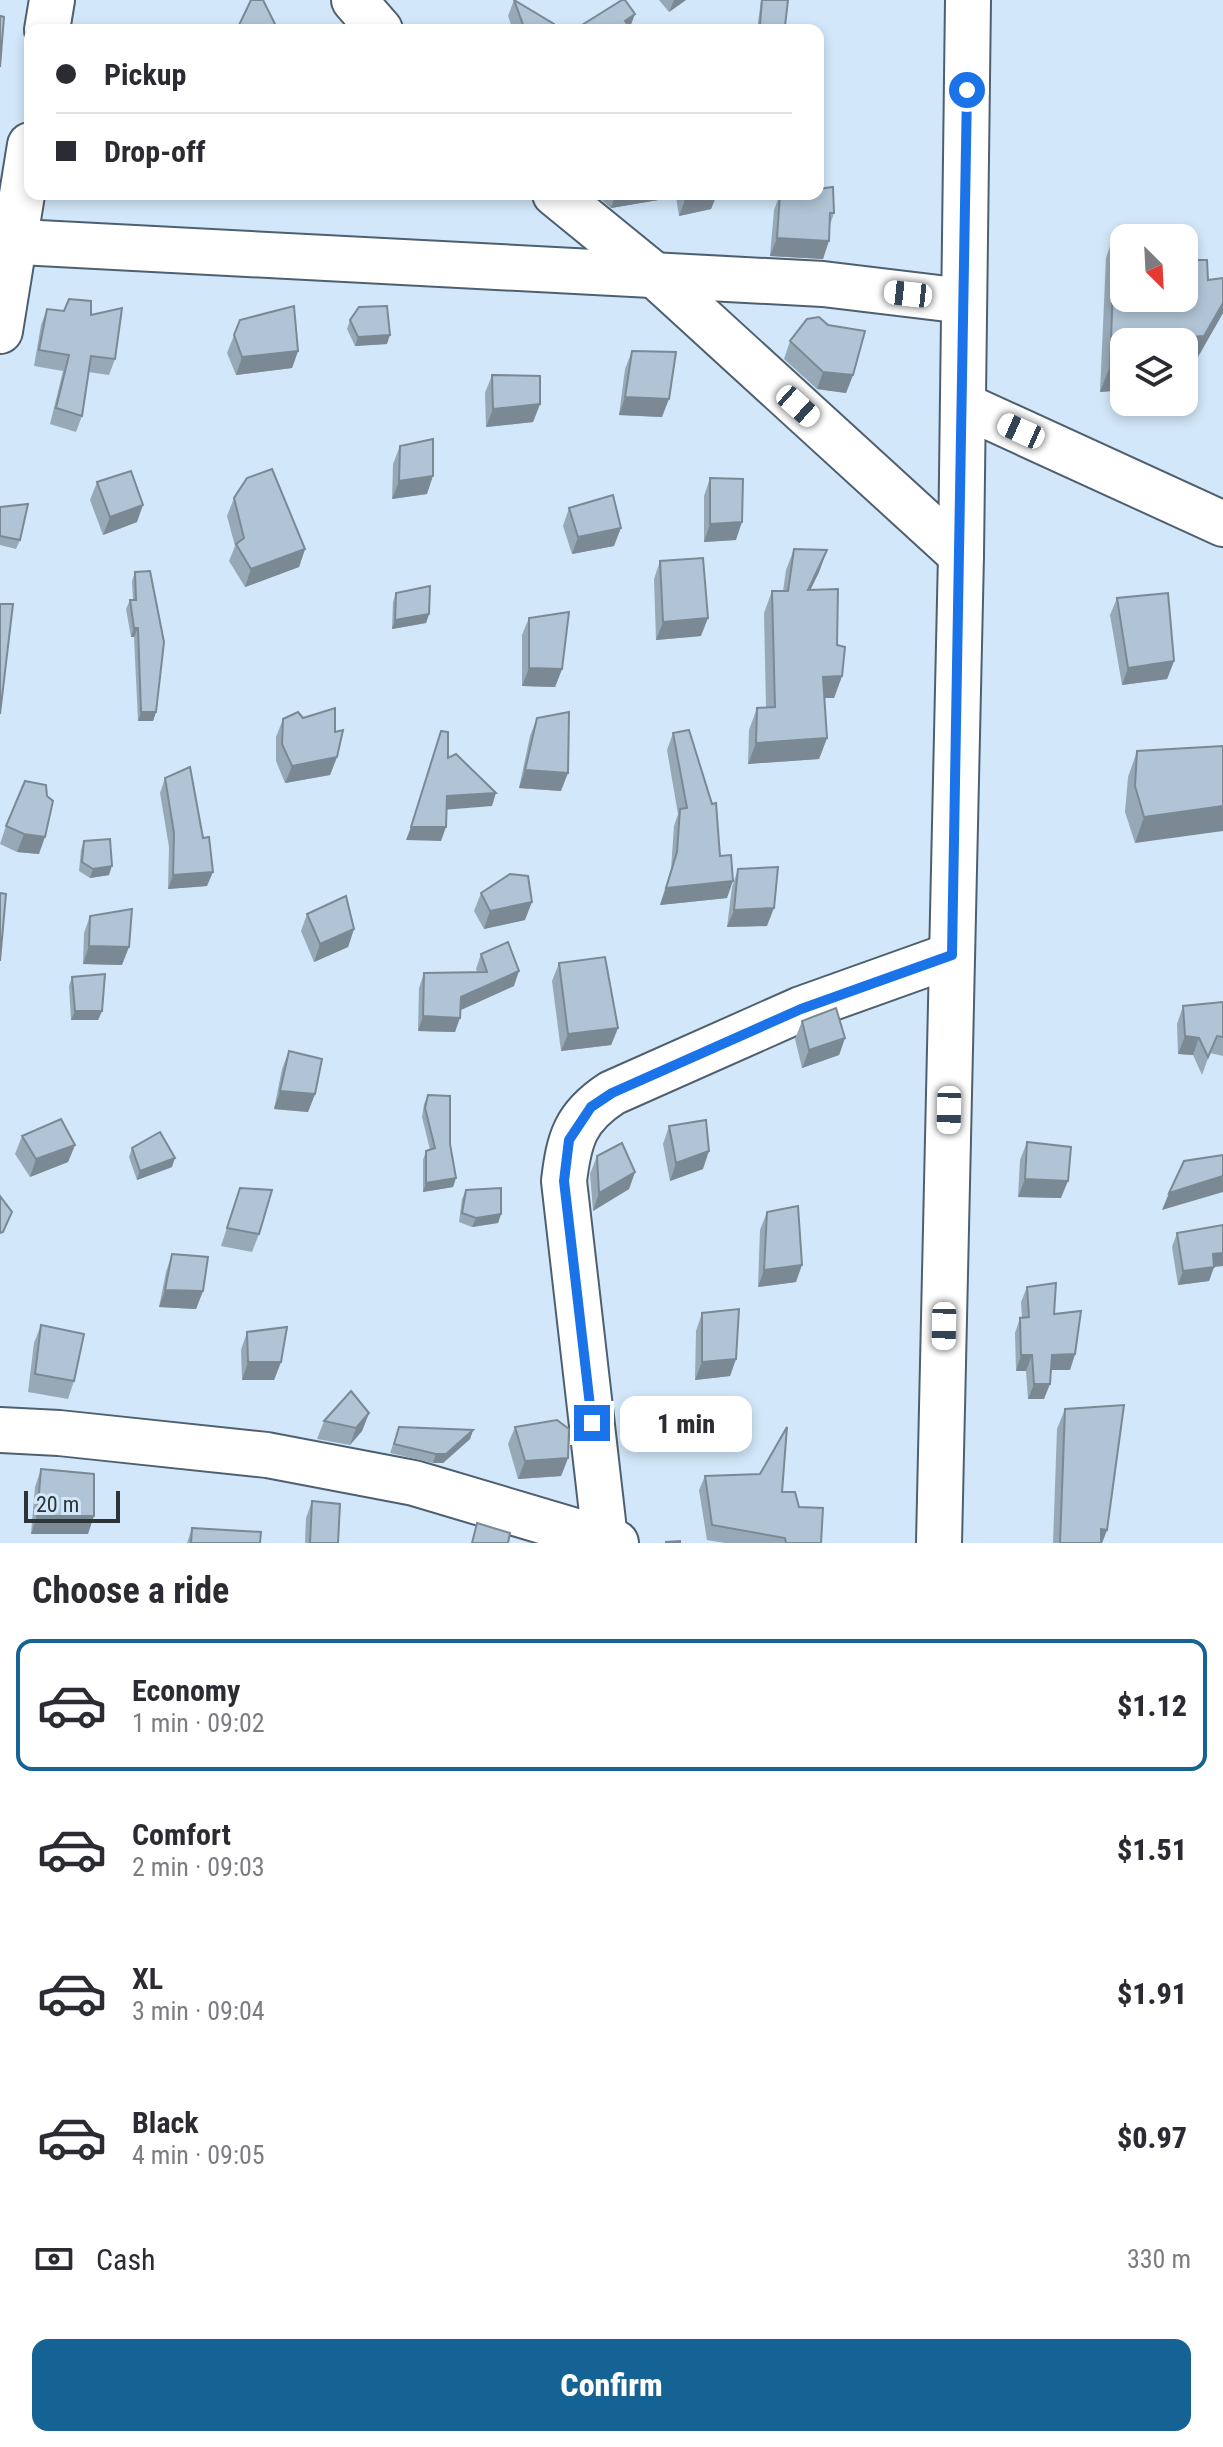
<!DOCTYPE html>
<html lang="en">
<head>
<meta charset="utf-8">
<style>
  :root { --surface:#fff; --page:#f2f2f3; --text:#2b2b33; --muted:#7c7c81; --line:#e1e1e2; --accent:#156294 }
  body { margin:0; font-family:"Roboto Condensed",sans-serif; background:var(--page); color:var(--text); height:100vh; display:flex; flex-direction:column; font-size:30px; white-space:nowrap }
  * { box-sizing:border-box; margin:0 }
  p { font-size:26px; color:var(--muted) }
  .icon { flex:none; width:44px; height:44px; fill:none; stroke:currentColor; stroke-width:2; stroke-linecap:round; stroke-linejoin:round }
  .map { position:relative; height:1543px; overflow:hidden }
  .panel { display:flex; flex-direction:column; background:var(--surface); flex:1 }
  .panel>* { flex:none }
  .guide { position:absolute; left:24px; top:24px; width:800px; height:176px; border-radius:16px; box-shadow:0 4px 12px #0003; display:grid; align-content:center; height:176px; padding:0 32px; background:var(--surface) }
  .needle { width:52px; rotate:156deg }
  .buttons { position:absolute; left:1110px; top:224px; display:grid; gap:16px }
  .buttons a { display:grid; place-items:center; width:88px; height:88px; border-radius:16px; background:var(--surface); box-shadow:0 4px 12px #0003; font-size:40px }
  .scale { position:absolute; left:24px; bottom:20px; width:96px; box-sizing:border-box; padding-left:8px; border:4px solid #2c343a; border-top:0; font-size:22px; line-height:28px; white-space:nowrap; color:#2c343a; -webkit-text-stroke:6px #d2e7f9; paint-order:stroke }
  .end { position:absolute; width:36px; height:36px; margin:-18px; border:10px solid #1a73e8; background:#fff; box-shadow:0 0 0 4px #fff }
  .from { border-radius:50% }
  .bubble { position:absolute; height:56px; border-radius:16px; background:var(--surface); box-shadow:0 4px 12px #0003; font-size:26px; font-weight:800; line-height:56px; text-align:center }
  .car { position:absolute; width:24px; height:48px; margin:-24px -12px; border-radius:10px; box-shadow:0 0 6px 2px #0007; background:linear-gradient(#fff 24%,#345 0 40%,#fff 0 76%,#345 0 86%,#fff 0) }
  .guide b { display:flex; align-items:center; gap:28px; height:76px; font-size:30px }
  .guide b+b { border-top:2px solid var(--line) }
  .guide i { width:20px; height:20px; background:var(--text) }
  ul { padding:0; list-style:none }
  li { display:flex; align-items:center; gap:24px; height:132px; margin:0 16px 12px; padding:0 16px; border:4px solid transparent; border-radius:16px }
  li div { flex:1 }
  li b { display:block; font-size:30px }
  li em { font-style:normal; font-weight:800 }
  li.selected { border-color:var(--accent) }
  li>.icon { width:72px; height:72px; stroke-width:1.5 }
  h2 { padding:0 32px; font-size:36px; line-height:96px }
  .pay { display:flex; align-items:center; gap:20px; height:88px; padding:0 32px; font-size:30px }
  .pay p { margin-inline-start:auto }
  .cta { display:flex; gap:16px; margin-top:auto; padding:16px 32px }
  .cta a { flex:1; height:92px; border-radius:16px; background:var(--accent); color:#fff; font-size:32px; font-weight:800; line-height:92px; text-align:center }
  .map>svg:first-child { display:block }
</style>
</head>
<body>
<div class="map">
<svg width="1223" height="1543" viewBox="0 0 1223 1543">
  <rect width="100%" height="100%" fill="#d2e7f9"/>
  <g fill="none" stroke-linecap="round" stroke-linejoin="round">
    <g stroke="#4e606f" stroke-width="48">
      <g id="minor">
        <polyline points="354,0 380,30"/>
        <polyline points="47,30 52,0"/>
        <polyline points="555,194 658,278 961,555"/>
        <polyline points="0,241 823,284 964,301"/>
        <polyline points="0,331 30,145"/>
        <polyline points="963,405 1223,524"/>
        <polyline points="0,1430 59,1433 267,1455 414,1483 616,1543"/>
        <path d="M605,1539L564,1181C569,1139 575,1117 612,1093L801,1009L952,955"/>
      </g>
    </g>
    <g stroke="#4e606f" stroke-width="48">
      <polyline id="major" points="939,1543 961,555 968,0"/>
    </g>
    <use href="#minor" stroke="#fff" stroke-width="44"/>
    <use href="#major" stroke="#fff" stroke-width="44"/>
  </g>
  <g fill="#97a9b7">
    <polygon points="514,0 557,30 513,30 508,16"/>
    <polygon points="659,0 686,0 669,12"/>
    <polygon points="761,0 788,0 783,30 757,30"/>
    <polygon points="239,25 278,30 237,30"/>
    <polygon points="596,194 717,194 711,209 679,216 676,197 611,208 597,196"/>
    <polygon points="780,194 834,213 830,225 823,259 770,256 774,210"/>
    <polygon points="1115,232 1124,238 1208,280 1223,278 1223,313 1195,362 1124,342 1124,390 1100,392 1106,258"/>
    <polygon points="47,309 91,315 115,359 109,375 88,372 82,416 76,432 50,424 63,371 34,366 41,325"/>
    <polygon points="240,320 298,351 292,368 236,375 227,353"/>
    <polygon points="350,320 387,344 355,346 347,329"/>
    <polygon points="790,341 853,375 846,393 817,389 784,359"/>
    <polygon points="632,351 662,417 619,415 625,369"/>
    <polygon points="492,375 540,404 533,422 486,427 485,393"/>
    <polygon points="400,446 427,494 392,499 393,464"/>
    <polygon points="710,478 736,540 704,542 704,496"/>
    <polygon points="97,482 137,522 103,535 90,500"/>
    <polygon points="234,498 305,549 299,567 245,587 229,561 235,546 227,516"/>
    <polygon points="0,507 20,540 16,549 0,545"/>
    <polygon points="569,508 614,546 572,554 563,526"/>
    <polygon points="794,549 827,550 819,572 810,590 837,645 842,676 834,698 824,698 827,738 819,759 748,764 749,730 757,708 766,708 764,613 772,591 783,591 786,570"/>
    <polygon points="660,561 701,636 656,640 654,579"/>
    <polygon points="135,572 156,712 153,721 138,721 134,637 131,637 126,609 130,600 133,600 132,581"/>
    <polygon points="396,593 429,614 426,623 392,629 393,602"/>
    <polygon points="1117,598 1174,661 1167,679 1122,685 1110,615"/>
    <polygon points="529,618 562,669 555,687 522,686 522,635"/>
    <polygon points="537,718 561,791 519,788 530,736"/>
    <polygon points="283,719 337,757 330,775 285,783 276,761 276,737"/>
    <polygon points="673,733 727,898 660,905 671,869 674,826 678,814 667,750"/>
    <polygon points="1223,746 1135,843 1125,812 1128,777 1137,751"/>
    <polygon points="165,778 207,886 168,889 169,847 160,793"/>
    <polygon points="25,781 39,854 17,852 0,844 6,826"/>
    <polygon points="84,841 109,875 90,878 79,871 81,850"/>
    <polygon points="738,869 767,926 727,927 732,887"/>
    <polygon points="481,893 525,920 484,929 474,911"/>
    <polygon points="307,914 354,929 348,947 314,962 301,931"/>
    <polygon points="90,916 122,965 83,964 84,933"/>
    <polygon points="481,954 514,986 461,1010 455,1032 418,1031 419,988 424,973 477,972 476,969"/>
    <polygon points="559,963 618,1028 611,1045 561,1051 552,981"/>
    <polygon points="72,977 102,1011 98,1020 71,1020 69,986"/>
    <polygon points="1223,1002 1223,1056 1210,1053 1202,1075 1193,1055 1178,1054 1177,1024 1183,1006"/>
    <polygon points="802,1021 845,1038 839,1055 802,1068 795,1039"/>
    <polygon points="289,1051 315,1094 308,1112 274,1109 282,1069"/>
    <polygon points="428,1095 450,1144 456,1178 453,1187 423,1192 423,1160 426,1151 430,1150 422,1117 424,1104"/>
    <polygon points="669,1126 703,1169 670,1181 663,1144"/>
    <polygon points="22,1136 75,1145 68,1162 30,1177 15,1154"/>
    <polygon points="1027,1142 1061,1198 1018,1197 1020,1160"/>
    <polygon points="132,1148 172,1167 137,1180 129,1157"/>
    <polygon points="597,1156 635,1172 629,1189 593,1211 590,1174"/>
    <polygon points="240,1188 259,1234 252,1252 221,1246"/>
    <polygon points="466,1190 501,1214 498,1223 472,1227 459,1222 462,1199"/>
    <polygon points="767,1212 796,1282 758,1287 760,1230"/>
    <polygon points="1177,1233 1214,1267 1209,1281 1178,1285 1172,1247"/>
    <polygon points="172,1254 203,1291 196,1309 159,1307 166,1272"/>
    <polygon points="1027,1287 1054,1314 1075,1354 1070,1370 1051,1370 1044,1399 1028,1399 1026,1371 1016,1371 1015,1333 1020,1318 1022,1318 1021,1302"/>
    <polygon points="702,1313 736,1359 730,1376 695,1380 696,1331"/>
    <polygon points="41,1325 74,1381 68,1399 28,1392 34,1343"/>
    <polygon points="247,1332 281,1362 274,1380 242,1380 241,1350"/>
    <polygon points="1065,1409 1107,1530 1102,1543 1053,1543 1057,1429"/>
    <polygon points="369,1413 362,1431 350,1445 317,1439 324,1421"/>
    <polygon points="399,1427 473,1430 470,1439 443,1463 433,1463 390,1453"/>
    <polygon points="515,1427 568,1458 561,1476 518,1479 508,1444"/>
    <polygon points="41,1469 88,1534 31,1534 35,1487"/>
    <polygon points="705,1476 782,1492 799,1507 821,1543 725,1543 707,1540 699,1490"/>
    <polygon points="312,1501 338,1543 305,1543 306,1518"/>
    <polygon points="192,1528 260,1543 187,1543"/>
  </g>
  <g fill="#7b8995">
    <polygon points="674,0 686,0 669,12"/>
    <polygon points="635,14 629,30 625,21"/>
    <polygon points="760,25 785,26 783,30 758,30"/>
    <polygon points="616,194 677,194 676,197 611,208"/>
    <polygon points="711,194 717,194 711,209 679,216 685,200"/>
    <polygon points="777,238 829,241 823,259 770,256"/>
    <polygon points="1223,303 1223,313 1195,362 1184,363 1184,342 1175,342 1177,338"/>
    <polygon points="390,335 387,344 355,346 358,337"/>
    <polygon points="298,351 292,368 236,375 242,357"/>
    <polygon points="1124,365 1124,390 1100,392 1110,366"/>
    <polygon points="823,372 853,375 846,393 817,389"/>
    <polygon points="625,397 669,399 662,417 619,415"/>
    <polygon points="540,404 533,422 486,427 493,409"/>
    <polygon points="433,476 427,494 392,499 399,481"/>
    <polygon points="143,505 137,522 103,535 110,517"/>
    <polygon points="742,522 736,540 704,542 710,524"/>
    <polygon points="621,528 614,546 572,554 578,537"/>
    <polygon points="305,549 299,567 245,587 251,569"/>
    <polygon points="827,550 819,572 800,612 808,590"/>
    <polygon points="429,614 426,623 392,629 395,620"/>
    <polygon points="708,618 701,636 656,640 663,622"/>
    <polygon points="134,628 138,628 134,637 131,637"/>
    <polygon points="1174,661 1167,679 1122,685 1128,668"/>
    <polygon points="529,668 562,669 555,687 522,686"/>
    <polygon points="842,676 834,698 815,698 823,677"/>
    <polygon points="141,712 156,712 153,721 138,721"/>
    <polygon points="827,738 819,759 748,764 756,743"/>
    <polygon points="337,757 330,775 285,783 292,766"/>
    <polygon points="525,770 568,773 561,791 519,788"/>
    <polygon points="496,793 492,806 442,810 447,796"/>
    <polygon points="1223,806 1223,831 1135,843 1144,817"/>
    <polygon points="411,827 446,827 441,841 406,840"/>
    <polygon points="24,834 45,837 39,854 17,852"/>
    <polygon points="112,866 109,875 90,878 93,869"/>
    <polygon points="213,872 207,886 168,889 173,875"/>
    <polygon points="733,881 727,898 660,905 666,888"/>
    <polygon points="532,902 525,920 484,929 490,911"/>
    <polygon points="774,908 767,926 727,927 734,910"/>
    <polygon points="354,929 348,947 314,962 320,944"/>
    <polygon points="89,946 129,947 122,965 83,964"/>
    <polygon points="519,971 514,986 456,1012 461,997"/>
    <polygon points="75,1011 102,1011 98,1020 71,1020"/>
    <polygon points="423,1016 460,1018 455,1032 418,1031"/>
    <polygon points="618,1028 611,1045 561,1051 568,1034"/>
    <polygon points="1185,1036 1199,1038 1193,1055 1178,1054"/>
    <polygon points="845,1038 839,1055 802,1068 809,1050"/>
    <polygon points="280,1091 315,1094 308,1112 274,1109"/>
    <polygon points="75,1145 68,1162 30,1177 36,1159"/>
    <polygon points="709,1151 703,1169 670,1181 676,1163"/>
    <polygon points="175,1158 172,1167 137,1180 140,1171"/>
    <polygon points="635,1172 629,1189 593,1211 599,1193"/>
    <polygon points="1223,1176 1223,1192 1162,1210 1169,1193"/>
    <polygon points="456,1178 453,1187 423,1192 426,1183"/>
    <polygon points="1025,1179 1068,1181 1061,1198 1018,1197"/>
    <polygon points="501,1214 498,1223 472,1227 476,1218"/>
    <polygon points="1223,1253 1223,1266 1214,1267 1209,1281 1178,1285 1183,1271 1213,1254"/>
    <polygon points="802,1265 796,1282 758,1287 764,1270"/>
    <polygon points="165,1290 203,1291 196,1309 159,1307"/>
    <polygon points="1075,1354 1070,1370 1046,1370 1052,1355"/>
    <polygon points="1021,1355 1032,1355 1026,1371 1016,1371"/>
    <polygon points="736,1359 730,1376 695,1380 702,1362"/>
    <polygon points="248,1362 281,1362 274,1380 242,1380"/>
    <polygon points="1034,1384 1050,1384 1044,1399 1028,1399"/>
    <polygon points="369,1413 362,1431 350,1445 356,1428"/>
    <polygon points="473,1430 470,1439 443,1463 433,1463 436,1454"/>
    <polygon points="568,1458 561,1476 518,1479 525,1461"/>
    <polygon points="37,1516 94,1516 88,1534 31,1534"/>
    <polygon points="1101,1529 1107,1530 1102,1543"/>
  </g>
  <g fill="#b0c4d5" stroke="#7b8995" stroke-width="2">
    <polygon points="251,0 263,0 278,30 249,30 239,25"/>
    <polygon points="514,0 554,24 557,30 525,30"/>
    <polygon points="622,0 625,0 635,14 625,21 632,30 574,30"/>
    <polygon points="762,0 788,0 785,26 760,25"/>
    <polygon points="1,16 4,17 0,67 0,18"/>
    <polygon points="833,187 834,213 830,213 829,241 777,238 780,194 818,194 818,189"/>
    <polygon points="684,194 711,194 685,200"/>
    <polygon points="1180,226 1178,238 1124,238 1124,298 1184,298 1184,260 1207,260 1208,280 1223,278 1223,303 1204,336 1177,338 1177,342 1124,342 1124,365 1110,366 1115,232"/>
    <polygon points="69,299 91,301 91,315 122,308 115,359 91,356 82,416 56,408 69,355 39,350 47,309 64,311"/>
    <polygon points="294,306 298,351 242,357 234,335 240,320"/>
    <polygon points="387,306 390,335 358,337 350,320 359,307"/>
    <polygon points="819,317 828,325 865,331 853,375 823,372 790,341 807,319"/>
    <polygon points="632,351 676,352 669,399 625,397"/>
    <polygon points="492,375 540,376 540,404 493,409"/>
    <polygon points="433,439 433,476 399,481 400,446"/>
    <polygon points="272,469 305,549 251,569 236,544 244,538 234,498 247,478"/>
    <polygon points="131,471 143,505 110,517 97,482"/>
    <polygon points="710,478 743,479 742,522 710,524"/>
    <polygon points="613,495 621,528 578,537 569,508"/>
    <polygon points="28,504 20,540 0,536 0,507"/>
    <polygon points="794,549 827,550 808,590 838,589 837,645 845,647 842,676 823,677 827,738 756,743 757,708 775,707 772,591 788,591"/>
    <polygon points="703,558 708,618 663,622 660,561"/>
    <polygon points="150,571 164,642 156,712 141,712 138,628 134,628 130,600 136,600 135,572"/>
    <polygon points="430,586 429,614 395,620 396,593"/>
    <polygon points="1168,593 1174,661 1128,668 1117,598"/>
    <polygon points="0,604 13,604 0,714"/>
    <polygon points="569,612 562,669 529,668 529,618"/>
    <polygon points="335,708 335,732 343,730 337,757 292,766 282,744 283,719 298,712 303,718"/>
    <polygon points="569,712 568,773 525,770 537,718"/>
    <polygon points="689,730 712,804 716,803 720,856 731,855 733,881 666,888 677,852 680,809 687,808 673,733"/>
    <polygon points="441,731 448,732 448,758 456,754 496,793 447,796 446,827 411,827"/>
    <polygon points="1223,746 1223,806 1144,817 1135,786 1137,751"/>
    <polygon points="190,767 203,838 209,837 213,872 173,875 174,833 165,778"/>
    <polygon points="25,781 46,785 47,796 53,801 45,837 24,834 6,826"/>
    <polygon points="110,839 112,866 93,869 82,862 84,841"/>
    <polygon points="778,867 774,908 734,910 738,869"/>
    <polygon points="510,874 528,876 532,902 490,911 481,893"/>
    <polygon points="1,893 6,894 0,961 0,894"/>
    <polygon points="346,896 354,929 320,944 307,914"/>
    <polygon points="132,909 129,947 89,946 90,916"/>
    <polygon points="508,942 519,971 461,997 460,1018 423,1016 424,973 487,972 481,954"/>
    <polygon points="605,957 618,1028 568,1034 559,963"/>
    <polygon points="105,974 102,1011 75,1011 72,977"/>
    <polygon points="1223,1002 1223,1037 1217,1036 1208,1057 1199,1038 1185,1036 1183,1006"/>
    <polygon points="836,1008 845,1038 809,1050 802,1021"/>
    <polygon points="289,1051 322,1059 315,1094 280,1091"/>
    <polygon points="428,1095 450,1096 450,1144 456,1178 426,1183 426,1151 435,1148 425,1108"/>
    <polygon points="61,1119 75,1145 36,1159 22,1136"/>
    <polygon points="706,1120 709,1151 676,1163 669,1126"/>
    <polygon points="160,1132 175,1158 140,1171 132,1148"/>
    <polygon points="1027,1142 1071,1147 1068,1181 1025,1179"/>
    <polygon points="622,1143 635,1172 599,1193 597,1156"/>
    <polygon points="1223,1155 1223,1176 1169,1193 1184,1161"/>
    <polygon points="240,1188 272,1190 259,1234 227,1228"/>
    <polygon points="501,1188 501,1214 476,1218 462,1213 466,1190"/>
    <polygon points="0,1196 12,1212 3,1232 0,1233"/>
    <polygon points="798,1206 802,1265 764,1270 767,1212"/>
    <polygon points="1223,1225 1223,1253 1213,1254 1214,1267 1183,1271 1177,1233"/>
    <polygon points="172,1254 208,1257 203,1291 165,1290"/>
    <polygon points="1056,1283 1054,1314 1081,1311 1075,1354 1052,1355 1050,1384 1034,1384 1032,1355 1021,1355 1020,1318 1029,1317 1027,1287"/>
    <polygon points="739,1309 736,1359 702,1362 702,1313"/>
    <polygon points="41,1325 84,1334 74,1381 35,1374"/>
    <polygon points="287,1327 281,1362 248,1362 247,1332"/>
    <polygon points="351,1391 369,1413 356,1428 324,1421"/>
    <polygon points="1124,1405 1107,1530 1101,1529 1101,1543 1060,1543 1065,1409"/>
    <polygon points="557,1420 569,1429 568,1458 525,1461 515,1427"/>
    <polygon points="399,1427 473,1430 446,1454 436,1454 394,1444"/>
    <polygon points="787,1427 782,1492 795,1492 799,1507 823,1508 821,1543 786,1543 785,1538 712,1525 705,1476 760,1474"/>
    <polygon points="41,1469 94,1474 94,1516 37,1516"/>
    <polygon points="312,1501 340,1504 338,1543 310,1543"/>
    <polygon points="477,1523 510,1533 508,1543 472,1543"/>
    <polygon points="192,1528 261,1532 260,1543 191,1543"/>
    <polygon points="680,1541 680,1543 666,1543 666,1542"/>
  </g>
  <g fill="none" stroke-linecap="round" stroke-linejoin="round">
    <polyline stroke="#1a73e8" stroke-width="10" points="592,1423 564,1181 569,1140 591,1107 612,1093 801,1009 952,955 967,90"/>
  </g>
</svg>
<div class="buttons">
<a><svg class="needle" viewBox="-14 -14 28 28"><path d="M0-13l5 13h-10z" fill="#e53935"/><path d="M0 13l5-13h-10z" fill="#7c7c81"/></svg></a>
<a><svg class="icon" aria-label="layers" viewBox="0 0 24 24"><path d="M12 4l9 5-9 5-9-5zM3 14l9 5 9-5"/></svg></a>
</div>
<div class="scale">20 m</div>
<i class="end from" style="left:967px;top:90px"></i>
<i class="end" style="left:592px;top:1423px"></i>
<div class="bubble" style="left:620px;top:1396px;width:132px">1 min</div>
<i class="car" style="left:908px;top:294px;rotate:276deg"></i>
<i class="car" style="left:798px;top:406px;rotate:132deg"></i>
<i class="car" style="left:1021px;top:431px;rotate:294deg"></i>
<i class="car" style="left:949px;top:1110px;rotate:181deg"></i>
<i class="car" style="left:944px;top:1326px;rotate:181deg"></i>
<div class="guide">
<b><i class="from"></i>Pickup</b>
<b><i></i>Drop-off</b>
</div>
</div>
<section class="panel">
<h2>Choose a ride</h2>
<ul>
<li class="selected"><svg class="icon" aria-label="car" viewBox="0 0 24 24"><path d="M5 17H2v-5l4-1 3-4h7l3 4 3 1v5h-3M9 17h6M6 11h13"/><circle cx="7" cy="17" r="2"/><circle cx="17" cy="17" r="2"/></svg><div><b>Economy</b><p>1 min · 09:02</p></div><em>$1.12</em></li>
<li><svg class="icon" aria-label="car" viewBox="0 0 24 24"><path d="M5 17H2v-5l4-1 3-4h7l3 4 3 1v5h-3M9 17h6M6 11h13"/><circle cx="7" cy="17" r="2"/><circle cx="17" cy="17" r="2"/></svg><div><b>Comfort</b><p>2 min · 09:03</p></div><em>$1.51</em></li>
<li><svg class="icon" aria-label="car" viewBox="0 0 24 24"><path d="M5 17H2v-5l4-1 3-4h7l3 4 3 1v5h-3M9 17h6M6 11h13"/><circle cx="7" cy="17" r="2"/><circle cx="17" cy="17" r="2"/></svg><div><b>XL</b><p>3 min · 09:04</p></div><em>$1.91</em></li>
<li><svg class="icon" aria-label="car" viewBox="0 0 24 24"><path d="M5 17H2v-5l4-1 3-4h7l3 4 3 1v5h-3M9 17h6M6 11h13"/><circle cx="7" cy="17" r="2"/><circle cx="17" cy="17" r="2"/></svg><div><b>Black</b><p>4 min · 09:05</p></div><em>$0.97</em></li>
</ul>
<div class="pay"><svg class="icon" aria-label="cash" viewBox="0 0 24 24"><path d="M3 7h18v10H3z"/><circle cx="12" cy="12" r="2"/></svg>Cash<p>330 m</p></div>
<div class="cta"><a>Confirm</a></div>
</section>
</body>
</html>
